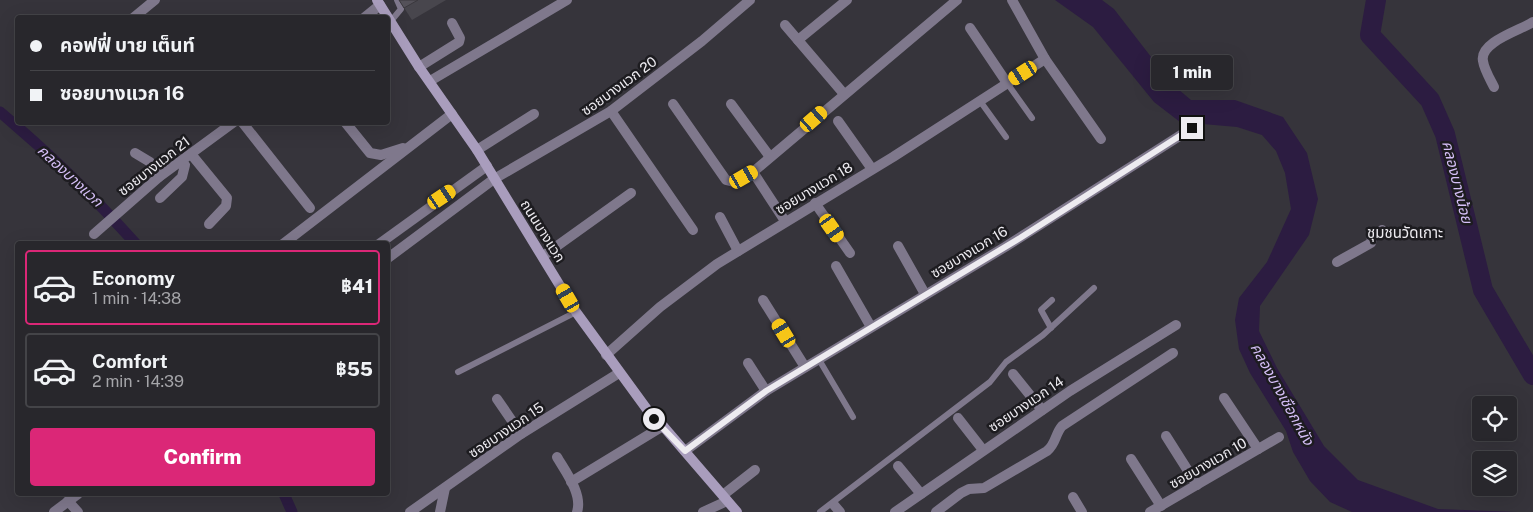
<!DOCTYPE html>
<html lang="en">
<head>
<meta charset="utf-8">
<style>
  :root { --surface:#28272c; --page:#343338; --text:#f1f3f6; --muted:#a5a5a9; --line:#444448; --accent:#db2777 }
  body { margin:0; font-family:"Public Sans","Noto Sans Thai",sans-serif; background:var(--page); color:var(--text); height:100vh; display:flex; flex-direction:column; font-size:19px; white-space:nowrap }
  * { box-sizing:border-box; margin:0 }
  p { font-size:16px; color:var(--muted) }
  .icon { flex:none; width:28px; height:28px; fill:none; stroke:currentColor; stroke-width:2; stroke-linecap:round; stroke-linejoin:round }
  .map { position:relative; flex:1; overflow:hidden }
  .panel { position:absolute; left:15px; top:241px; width:375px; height:255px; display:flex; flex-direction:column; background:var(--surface); border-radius:5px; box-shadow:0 5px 20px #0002,0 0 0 1px var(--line) }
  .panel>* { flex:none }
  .banner { position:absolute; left:15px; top:15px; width:375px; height:110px; border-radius:5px; box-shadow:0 5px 20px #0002,0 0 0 1px var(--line); display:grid; align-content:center; height:110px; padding:0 15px; background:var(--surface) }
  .controls { position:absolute; left:1472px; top:396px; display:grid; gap:10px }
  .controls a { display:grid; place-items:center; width:45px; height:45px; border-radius:5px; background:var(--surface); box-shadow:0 5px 20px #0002,0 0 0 1px var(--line); font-size:25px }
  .end { position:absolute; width:22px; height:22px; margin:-11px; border:6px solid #edebf0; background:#111; box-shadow:0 0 0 2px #111 }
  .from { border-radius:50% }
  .bubble { position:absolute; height:35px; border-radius:5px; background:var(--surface); box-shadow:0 5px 20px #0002,0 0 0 1px var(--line); font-size:16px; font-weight:800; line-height:35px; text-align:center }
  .car { position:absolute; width:15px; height:30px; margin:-15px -8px; border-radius:6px; box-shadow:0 0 4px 1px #0007; background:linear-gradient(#f5c518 24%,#345 0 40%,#f5c518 0 76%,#345 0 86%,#f5c518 0) }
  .banner b { display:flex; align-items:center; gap:18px; height:48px; font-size:19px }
  .banner b+b { border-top:1px solid var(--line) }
  .banner i { width:12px; height:12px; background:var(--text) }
  ul { padding:9px 0 0; list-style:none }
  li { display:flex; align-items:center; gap:15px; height:75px; margin:0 10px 8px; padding:0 5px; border:2px solid var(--line); border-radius:5px }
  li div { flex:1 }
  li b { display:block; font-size:19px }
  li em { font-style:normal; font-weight:800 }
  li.selected { border-color:var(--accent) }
  li>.icon { width:45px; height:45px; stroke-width:1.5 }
  .button { display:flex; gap:10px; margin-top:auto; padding:10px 15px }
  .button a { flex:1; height:58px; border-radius:5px; background:var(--accent); color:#fff; font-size:20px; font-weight:800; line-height:58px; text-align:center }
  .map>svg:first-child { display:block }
</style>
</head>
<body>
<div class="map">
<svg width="1533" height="512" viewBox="0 0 1533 512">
  <rect width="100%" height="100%" fill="#36343b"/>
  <polygon fill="#2c1c41" points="1055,0 1102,0 1114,9 1172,84 1191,100 1235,100 1283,117 1307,153 1318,199 1309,235 1260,306 1259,331 1277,368 1324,446 1358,480 1438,509 1517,512 1352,512 1330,502 1310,481 1293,452 1286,431 1250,373 1239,349 1235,320 1239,298 1267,262 1291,209 1285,173 1276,151 1262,135 1237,127 1180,122 1154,102 1093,27"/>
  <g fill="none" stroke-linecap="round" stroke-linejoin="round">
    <g stroke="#2c1c41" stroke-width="11">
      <path d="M0,112C49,153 93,196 136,244"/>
      <polyline points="284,494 292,512"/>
    </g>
    <polyline stroke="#2c1c41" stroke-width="20" points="1376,0 1370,35 1430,100 1445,134 1483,290 1533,375"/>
    <g stroke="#7f788c" stroke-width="6">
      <polyline points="391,21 401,9 397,0"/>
      <polyline points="1007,83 1032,118"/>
      <polyline points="980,101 1006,137"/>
      <polyline points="1051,328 1041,310 1052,300"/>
      <polyline points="818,358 853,417"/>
      <polyline points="458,372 576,312"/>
      <polyline points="820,512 990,382 1006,362 1043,335 1094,288"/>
    </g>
    <g stroke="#7f788c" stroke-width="10">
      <polyline points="1012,0 1045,59 1101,139"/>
      <polyline points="133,18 155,0"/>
      <polyline points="364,18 380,5"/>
      <polyline points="785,25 844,94"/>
      <polyline points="970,28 1007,83"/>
      <polyline points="798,40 847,0"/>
      <polyline points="419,67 459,42 460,38 452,23"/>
      <polyline points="430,81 567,0"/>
      <path d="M1494,87C1490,79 1484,69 1483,61C1479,42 1521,30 1533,22"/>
      <polyline points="673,104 726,180 734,182 753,172"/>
      <polyline points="731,104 770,157"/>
      <polyline points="611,111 693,230"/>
      <polyline points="838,121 872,169"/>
      <polyline points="242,122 310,208"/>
      <polyline points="345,122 370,153 381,155 403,148"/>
      <polyline points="477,150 534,114"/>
      <polyline points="135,153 150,162 159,177"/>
      <polyline points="191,154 227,198 226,206 209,224"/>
      <polyline points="160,198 182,177 185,165 181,161"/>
      <polyline points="815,203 850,253"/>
      <polyline points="720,217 738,251"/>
      <polyline points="785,221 753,172 957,0"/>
      <polyline points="94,234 159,177 234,122"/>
      <polyline points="283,244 452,114"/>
      <polyline points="379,244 487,166"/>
      <polyline points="898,246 925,294"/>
      <polyline points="543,256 631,193"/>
      <polyline points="388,258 494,179 611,111 702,41 750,0"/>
      <polyline points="1337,262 1371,243 1372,237 1382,230"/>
      <polyline points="836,266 871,327"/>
      <polyline points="763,300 805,367"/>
      <polyline points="606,355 660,307 717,264 893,157 1045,59"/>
      <polyline points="748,363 766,391"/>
      <polyline points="1013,374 1042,410"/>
      <polyline points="1224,398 1258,449"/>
      <polyline points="497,399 521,434"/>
      <polyline points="958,418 983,450"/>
      <polyline points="1166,436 1197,485"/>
      <polyline points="685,451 766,391 1005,247 1192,128"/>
      <path d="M557,457C565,471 583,494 577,512"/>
      <polyline points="1131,459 1161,506"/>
      <polyline points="898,466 921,494"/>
      <polyline points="571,482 663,426"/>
      <polyline points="723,495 755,470"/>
      <polyline points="1073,497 1082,512"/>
      <polyline points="68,501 78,512"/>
      <polyline points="834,505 840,512"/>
      <polyline points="54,512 78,494"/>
      <polyline points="410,512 521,434 619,373"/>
      <polyline points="440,512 445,488"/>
      <polyline points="703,512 727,501"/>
      <polyline points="895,512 1070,391 1176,325"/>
      <path d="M936,512L961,493L969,489L984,488L1047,451C1056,444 1055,434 1062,426L1173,353"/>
      <polyline points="1150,512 1279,437"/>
    </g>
    <polyline stroke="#a99dbd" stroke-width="10" points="377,0 419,67 477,150 576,312 654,419 663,426 737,512"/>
  </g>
  <polygon fill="#48464d" points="399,0 446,0 412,20"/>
  <polygon fill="#545159" stroke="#3b393e" points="399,0 418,0 404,8"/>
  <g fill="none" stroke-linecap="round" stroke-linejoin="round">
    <polyline stroke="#edebf0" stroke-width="6" points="654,419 685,451 766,391 1020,238 1192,128"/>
  </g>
  <g text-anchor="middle" stroke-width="5" stroke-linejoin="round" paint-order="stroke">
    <g font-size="14" fill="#edebf0" stroke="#1d1c20">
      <text transform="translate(619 86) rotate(-36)" y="5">ซอยบางแวก 20</text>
      <text transform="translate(154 166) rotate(-38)" y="5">ซอยบางแวก 21</text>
      <text transform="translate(814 188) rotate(-31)" y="5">ซอยบางแวก 18</text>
      <text transform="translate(543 231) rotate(58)" y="5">ถนนบางแวก</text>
      <text transform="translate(969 252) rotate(-31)" y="5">ซอยบางแวก 16</text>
      <text transform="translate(1026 404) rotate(-34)" y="5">ซอยบางแวก 14</text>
      <text transform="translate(506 430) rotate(-34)" y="5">ซอยบางแวก 15</text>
      <text transform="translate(1208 463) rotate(-30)" y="5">ซอยบางแวก 10</text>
    </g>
    <g font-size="15" font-style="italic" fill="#d5bff7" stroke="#1d1c20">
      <text transform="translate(70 176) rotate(43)" y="5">คลองบางแวก</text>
      <text transform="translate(1457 182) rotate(76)" y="5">คลองบางน้อย</text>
      <text transform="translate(1282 394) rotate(61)" y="5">คลองบางเชือกหนัง</text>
    </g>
    <g font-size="15" fill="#edebf0" stroke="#1d1c20">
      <text x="1405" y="238">ชุมชนวัดเกาะ</text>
    </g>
  </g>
</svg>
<div class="controls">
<a><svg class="icon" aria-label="locate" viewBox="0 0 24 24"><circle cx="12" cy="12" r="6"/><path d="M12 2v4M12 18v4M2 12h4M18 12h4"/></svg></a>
<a><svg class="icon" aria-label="layers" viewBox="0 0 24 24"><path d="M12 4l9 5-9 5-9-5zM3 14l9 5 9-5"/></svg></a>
</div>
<i class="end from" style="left:654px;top:419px"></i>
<i class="end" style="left:1192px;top:128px"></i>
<div class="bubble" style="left:1151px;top:55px;width:82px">1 min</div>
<i class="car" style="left:1023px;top:73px;rotate:237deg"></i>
<i class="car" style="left:814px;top:119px;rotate:49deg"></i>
<i class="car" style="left:744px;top:177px;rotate:60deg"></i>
<i class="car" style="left:442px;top:197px;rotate:56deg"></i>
<i class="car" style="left:832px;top:228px;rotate:145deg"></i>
<i class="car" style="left:568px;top:298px;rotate:330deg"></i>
<i class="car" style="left:784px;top:333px;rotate:329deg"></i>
<div class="banner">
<b><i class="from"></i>คอฟฟี่ บาย เต็นท์</b>
<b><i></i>ซอยบางแวก 16</b>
</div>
<section class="panel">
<ul>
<li class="selected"><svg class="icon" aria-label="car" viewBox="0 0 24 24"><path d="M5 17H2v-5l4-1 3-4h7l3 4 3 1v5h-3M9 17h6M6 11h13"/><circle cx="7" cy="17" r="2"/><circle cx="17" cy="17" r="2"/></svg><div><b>Economy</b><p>1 min · 14:38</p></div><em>฿41</em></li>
<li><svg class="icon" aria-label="car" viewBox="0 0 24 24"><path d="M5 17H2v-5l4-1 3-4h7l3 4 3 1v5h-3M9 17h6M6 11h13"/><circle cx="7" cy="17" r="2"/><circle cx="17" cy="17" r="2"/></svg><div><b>Comfort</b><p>2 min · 14:39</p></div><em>฿55</em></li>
</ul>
<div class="button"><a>Confirm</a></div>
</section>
</div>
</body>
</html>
